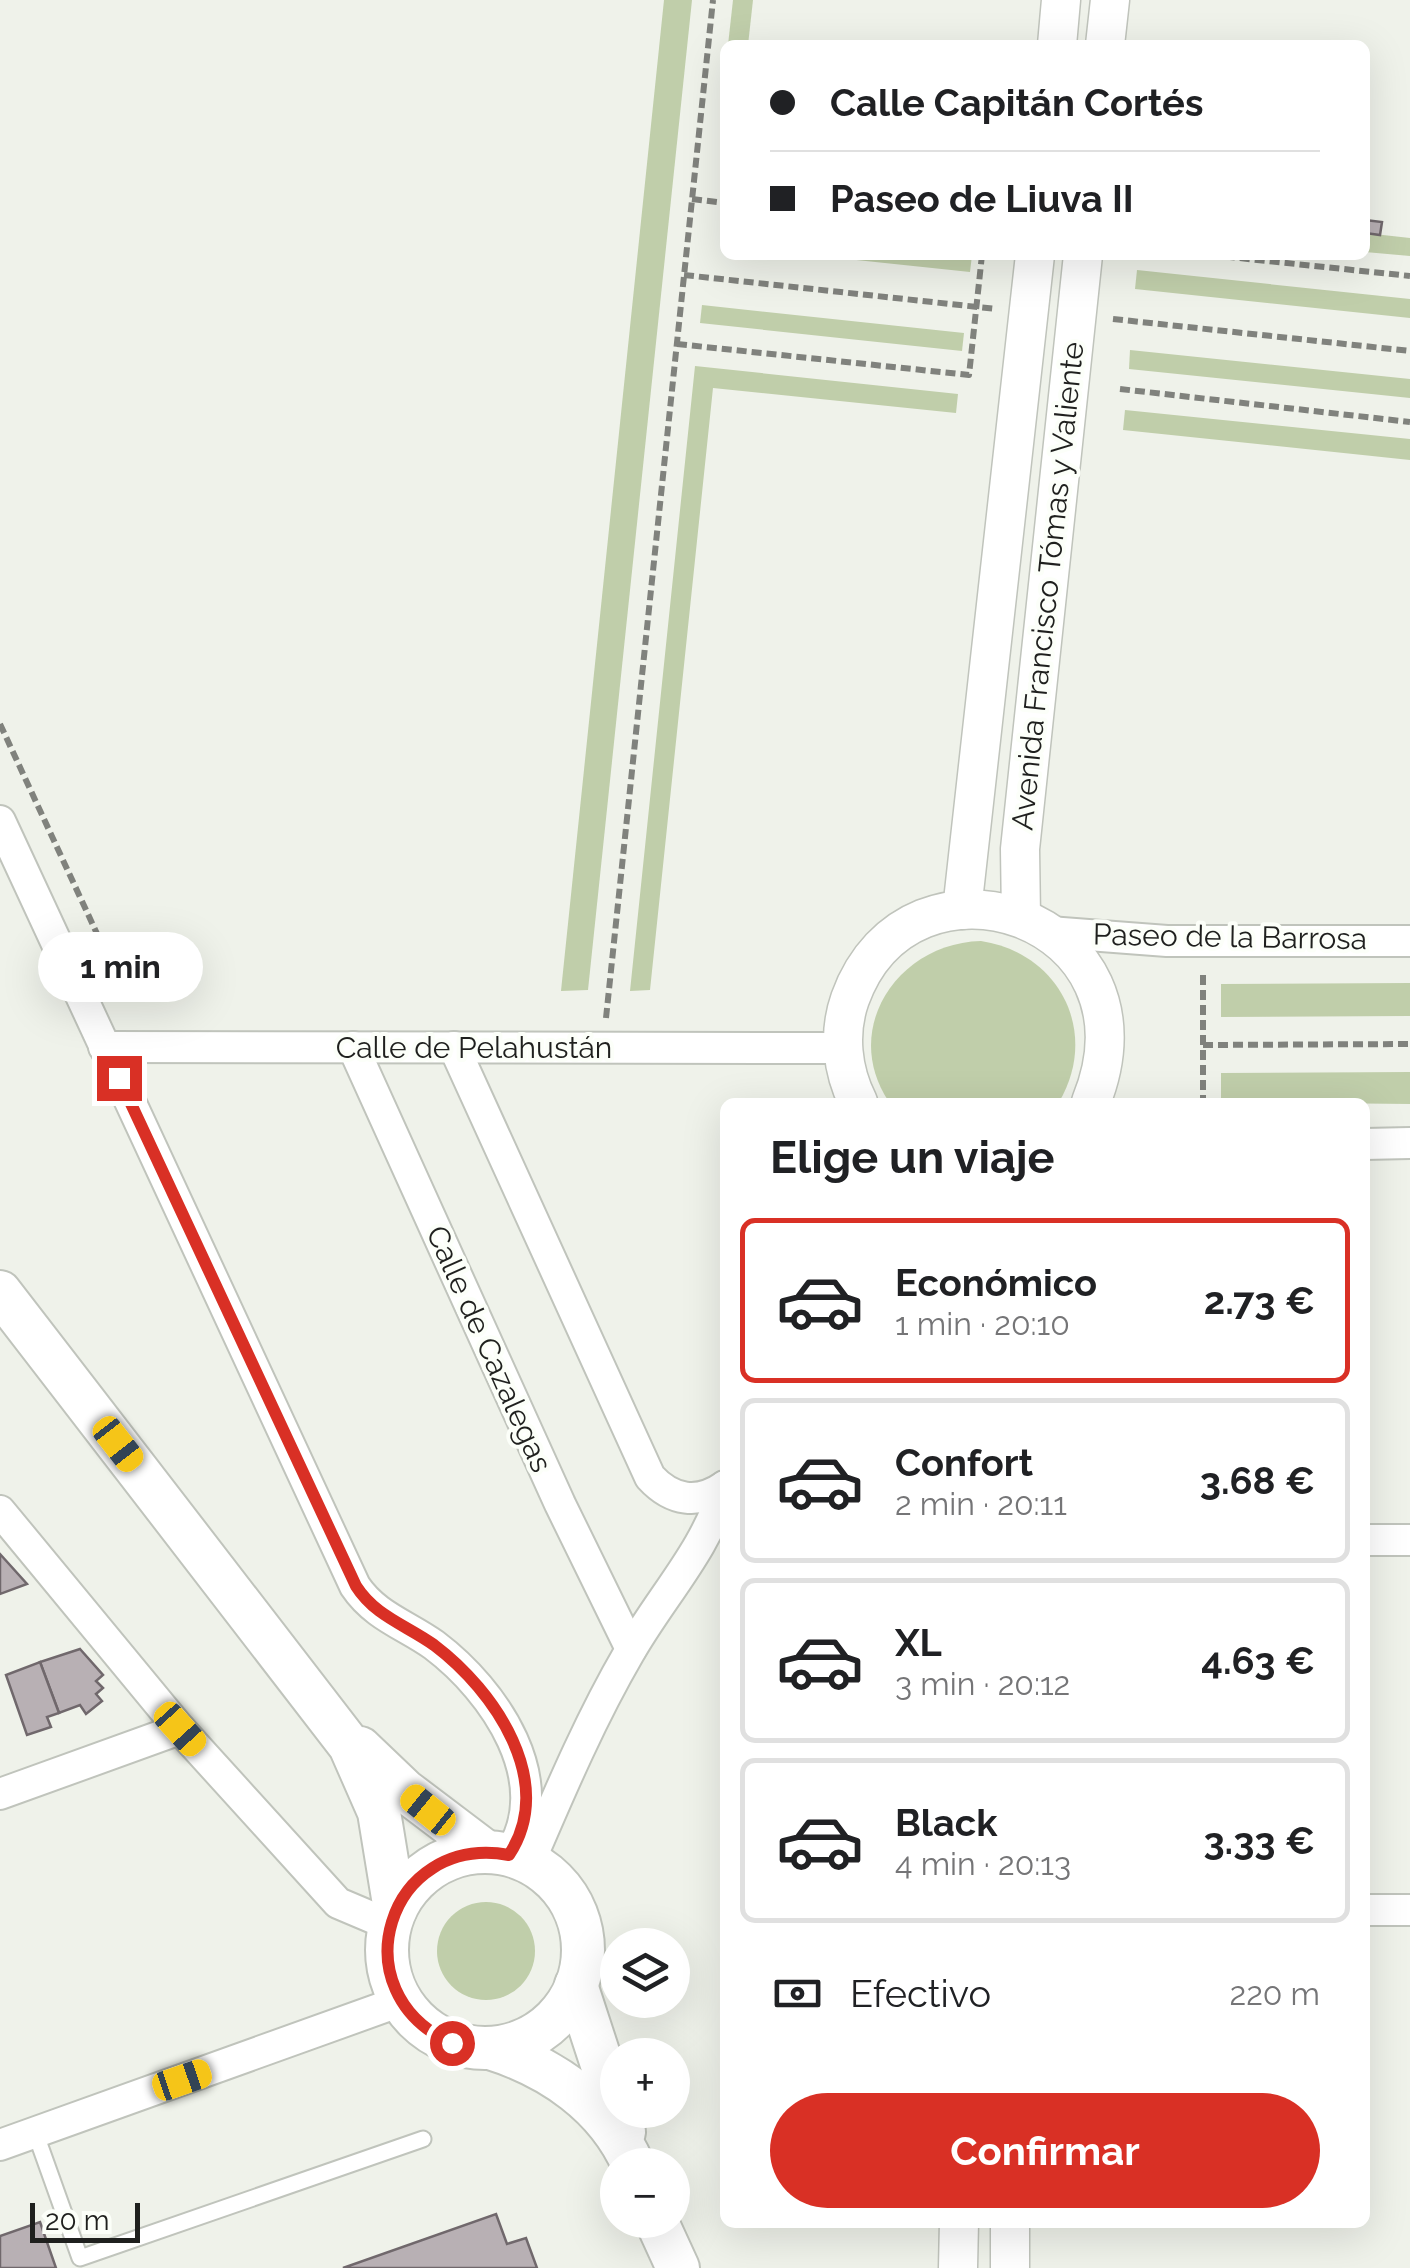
<!DOCTYPE html>
<html lang="es">
<head>
<meta charset="utf-8">
<style>
  :root { --surface:#fff; --page:#f6f6f6; --text:#202124; --muted:#757577; --line:#e0e0e0; --accent:#d93025 }
  body { margin:0; font-family:Raleway,sans-serif; background:var(--page); color:var(--text); height:100vh; display:flex; flex-direction:column; font-size:38px; white-space:nowrap }
  * { box-sizing:border-box; margin:0 }
  p { font-size:32px; color:var(--muted) }
  .icon { flex:none; width:55px; height:55px; fill:none; stroke:currentColor; stroke-width:2; stroke-linecap:round; stroke-linejoin:round }
  .map { position:relative; flex:1; overflow:hidden }
  .sheet { position:absolute; left:720px; top:1098px; width:650px; height:1130px; display:flex; flex-direction:column; background:var(--surface); border-radius:15px; box-shadow:0 10px 40px #0002 }
  .sheet>* { flex:none }
  .top-card { position:absolute; left:720px; top:40px; width:650px; height:220px; border-radius:15px; box-shadow:0 10px 40px #0002; display:grid; align-content:center; height:220px; padding:0 50px; background:var(--surface) }
  .controls { position:absolute; left:600px; top:1928px; display:grid; gap:20px }
  .controls a { display:grid; place-items:center; width:90px; height:90px; border-radius:50%; background:var(--surface); box-shadow:0 10px 40px #0002; font-size:50px }
  .scale { position:absolute; left:30px; bottom:25px; width:110px; box-sizing:border-box; padding-left:10px; border:5px solid #1f201e; border-top:0; font-size:28px; line-height:35px; white-space:nowrap; color:#1f201e; -webkit-text-stroke:8px #fcfff9; paint-order:stroke }
  .end { position:absolute; width:45px; height:45px; margin:-22px; border:12px solid #d93025; background:#fff; box-shadow:0 0 0 5px #fff }
  .from { border-radius:50% }
  .bubble { position:absolute; height:70px; border-radius:35px; background:var(--surface); box-shadow:0 10px 40px #0002; font-size:32px; font-weight:700; line-height:70px; text-align:center }
  .car { position:absolute; width:30px; height:60px; margin:-30px -15px; border-radius:12px; box-shadow:0 0 8px 2px #0007; background:linear-gradient(#f5c518 24%,#345 0 40%,#f5c518 0 76%,#345 0 86%,#f5c518 0) }
  .top-card b { display:flex; align-items:center; gap:35px; height:95px; font-size:38px }
  .top-card b+b { border-top:2px solid var(--line) }
  .top-card i { width:25px; height:25px; background:var(--text) }
  ul { padding:0; list-style:none }
  li { display:flex; align-items:center; gap:30px; height:165px; margin:0 20px 15px; padding:0 30px; border:5px solid var(--line); border-radius:15px }
  li div { flex:1 }
  li b { display:block; font-size:38px }
  li em { font-style:normal; font-weight:700 }
  li.current { border-color:var(--accent) }
  li>.icon { width:90px; height:90px; stroke-width:1.5 }
  h2 { padding:0 50px; font-size:45px; line-height:120px }
  .pay { display:flex; align-items:center; gap:25px; height:110px; padding:0 50px; font-size:38px }
  .pay p { margin-inline-start:auto }
  .button { display:flex; gap:20px; margin-top:auto; padding:20px 50px }
  .button a { flex:1; height:115px; border-radius:60px; background:var(--accent); color:#fff; font-size:40px; font-weight:700; line-height:115px; text-align:center }
  .map>svg:first-child { display:block }
</style>
</head>
<body>
<div class="map">
<svg width="1410" height="2268" viewBox="0 0 1410 2268">
  <rect width="100%" height="100%" fill="#eff2ea"/>
  <g fill="#c0ceaa">
    <polygon points="664,0 692,0 588,990 561,991"/>
    <polygon points="733,0 753,0 748,45 728,45"/>
    <polygon points="1365,233 1410,238 1410,256 1365,252"/>
    <polygon points="809,255 972,255 970,272"/>
    <polygon points="1137,270 1410,299 1410,318 1135,289"/>
    <polygon points="702,305 964,333 962,351 700,323"/>
    <polygon points="1130,350 1410,379 1410,398 1129,369"/>
    <polygon points="695,366 958,394 956,413 713,388 650,990 630,991"/>
    <polygon points="1125,410 1410,439 1410,460 1123,430"/>
    <path d="M981,941C1060,953 1100,1033 1059,1102H889C840,1029 898,943 981,941Z"/>
    <polygon points="1410,983 1410,1016 1221,1017 1221,984"/>
    <polygon points="1410,1072 1410,1104 1221,1102 1221,1073"/>
    <circle cx="486" cy="1951" r="49"/>
  </g>
  <g fill="#b8b0b4" stroke="#70686c" stroke-width="2.5">
    <polygon points="1365,220 1382,222 1380,235 1365,233"/>
    <polygon points="0,1554 27,1584 0,1594"/>
    <polygon points="80,1649 103,1675 96,1681 103,1688 96,1694 102,1701 86,1714 80,1705 59,1713 40,1662"/>
    <polygon points="40,1662 59,1713 47,1717 51,1727 27,1735 6,1675"/>
    <polygon points="496,2214 507,2244 526,2238 537,2268 343,2268"/>
    <polygon points="40,2222 56,2268 0,2268 0,2236"/>
  </g>
  <g fill="none" stroke-linecap="round" stroke-linejoin="round">
    <g stroke="#c0c4bc" stroke-width="19">
      <polyline id="service" points="35,2132 80,2258 423,2139"/>
    </g>
    <g stroke="#c0c4bc" stroke-width="34">
      <g id="minor">
        <path d="M0,821L355,1586C375,1616 406,1625 434,1645C495,1691 557,1782 509,1855"/>
        <polyline points="1049,932 1167,941 1410,941"/>
        <polyline points="104,1047 843,1048"/>
        <polyline points="353,1047 560,1504 631,1649"/>
        <path d="M454,1047L650,1477C672,1501 698,1505 725,1486"/>
        <polyline points="1365,1144 1410,1143"/>
        <polyline points="0,1511 180,1729 338,1903 390,1925"/>
        <polyline points="1365,1540 1410,1540"/>
        <polyline points="0,1794 180,1729"/>
        <path d="M529,1863C560,1791 590,1720 629,1653C662,1595 706,1551 725,1486"/>
        <polyline points="1365,1910 1410,1910"/>
        <polyline points="0,2145 401,2001"/>
      </g>
    </g>
    <g stroke="#c0c4bc" stroke-width="41">
      <g id="tertiary">
        <polyline points="1057,45 1061,0"/>
        <polyline points="1105,45 1110,0"/>
        <polyline points="962,910 1035,255"/>
        <polyline points="1021,917 1020,849 1083,255"/>
        <path d="M858,1102C842,1070 838,1033 850,999C910,832 1166,917 1091,1102"/>
        <polyline points="958,2268 959,2222"/>
        <polyline points="1010,2268 1010,2222"/>
      </g>
    </g>
    <g stroke="#c0c4bc" stroke-width="46">
      <g id="secondary">
        <polyline points="0,1292 350,1746 379,1812 395,1910"/>
        <polyline points="360,1748 404,1790 486,1852"/>
        <circle cx="485" cy="1950" r="98"/>
        <polyline points="576,1985 624,2132"/>
        <path d="M490,2048C551,2067 607,2105 633,2165"/>
        <polyline points="656,2220 678,2268"/>
      </g>
    </g>
    <g stroke="#80827d" stroke-width="6" stroke-dasharray="10 5" stroke-linecap="butt">
      <polyline points="692,199 725,203"/>
      <polyline points="1210,255 1410,276"/>
      <polyline points="684,275 996,309"/>
      <polyline points="1113,319 1410,351"/>
      <polyline points="677,344 969,375 982,255"/>
      <polyline points="1120,389 1410,422"/>
      <polyline points="0,724 105,951"/>
      <polyline points="1203,975 1203,1102"/>
      <polyline points="606,1018 713,0"/>
      <polyline points="1203,1045 1410,1044"/>
    </g>
    <use href="#service" stroke="#fff" stroke-width="15"/>
    <use href="#minor" stroke="#fff" stroke-width="30"/>
    <use href="#tertiary" stroke="#fff" stroke-width="38"/>
    <use href="#secondary" stroke="#fff" stroke-width="42"/>
  </g>
  <g fill="none" stroke-linecap="round" stroke-linejoin="round">
    <path stroke="#d93025" stroke-width="12" d="M119,1078L356,1586C375,1616 406,1625 434,1645C495,1691 557,1782 509,1855C387,1833 338,1993 452,2043"/>
  </g>
  <g text-anchor="middle" stroke-width="8" stroke-linejoin="round" paint-order="stroke">
    <g font-size="30" fill="#1f201e" stroke="#fcfff9">
      <text transform="translate(1048 586) rotate(-84)" y="10">Avenida Francisco Tómas y Valiente</text>
      <text transform="translate(1230 937) rotate(1)" y="10">Paseo de la Barrosa</text>
      <text x="474" y="1058">Calle de Pelahustán</text>
      <text transform="translate(489 1349) rotate(66)" y="10">Calle de Cazalegas</text>
    </g>
  </g>
</svg>
<div class="controls">
<a><svg class="icon" aria-label="layers" viewBox="0 0 24 24"><path d="M12 4l9 5-9 5-9-5zM3 14l9 5 9-5"/></svg></a>
<a>+</a>
<a>−</a>
</div>
<div class="scale">20 m</div>
<i class="end from" style="left:452px;top:2043px"></i>
<i class="end" style="left:119px;top:1078px"></i>
<div class="bubble" style="left:38px;top:932px;width:165px">1 min</div>
<i class="car" style="left:118px;top:1444px;rotate:142deg"></i>
<i class="car" style="left:180px;top:1729px;rotate:138deg"></i>
<i class="car" style="left:428px;top:1810px;rotate:309deg"></i>
<i class="car" style="left:182px;top:2080px;rotate:71deg"></i>
<div class="top-card">
<b><i class="from"></i>Calle Capitán Cortés</b>
<b><i></i>Paseo de Liuva II</b>
</div>
<section class="sheet">
<h2>Elige un viaje</h2>
<ul>
<li class="current"><svg class="icon" aria-label="car" viewBox="0 0 24 24"><path d="M5 17H2v-5l4-1 3-4h7l3 4 3 1v5h-3M9 17h6M6 11h13"/><circle cx="7" cy="17" r="2"/><circle cx="17" cy="17" r="2"/></svg><div><b>Económico</b><p>1 min · 20:10</p></div><em>2.73 €</em></li>
<li><svg class="icon" aria-label="car" viewBox="0 0 24 24"><path d="M5 17H2v-5l4-1 3-4h7l3 4 3 1v5h-3M9 17h6M6 11h13"/><circle cx="7" cy="17" r="2"/><circle cx="17" cy="17" r="2"/></svg><div><b>Confort</b><p>2 min · 20:11</p></div><em>3.68 €</em></li>
<li><svg class="icon" aria-label="car" viewBox="0 0 24 24"><path d="M5 17H2v-5l4-1 3-4h7l3 4 3 1v5h-3M9 17h6M6 11h13"/><circle cx="7" cy="17" r="2"/><circle cx="17" cy="17" r="2"/></svg><div><b>XL</b><p>3 min · 20:12</p></div><em>4.63 €</em></li>
<li><svg class="icon" aria-label="car" viewBox="0 0 24 24"><path d="M5 17H2v-5l4-1 3-4h7l3 4 3 1v5h-3M9 17h6M6 11h13"/><circle cx="7" cy="17" r="2"/><circle cx="17" cy="17" r="2"/></svg><div><b>Black</b><p>4 min · 20:13</p></div><em>3.33 €</em></li>
</ul>
<div class="pay"><svg class="icon" aria-label="cash" viewBox="0 0 24 24"><path d="M3 7h18v10H3z"/><circle cx="12" cy="12" r="2"/></svg>Efectivo<p>220 m</p></div>
<div class="button"><a>Confirmar</a></div>
</section>
</div>
</body>
</html>
